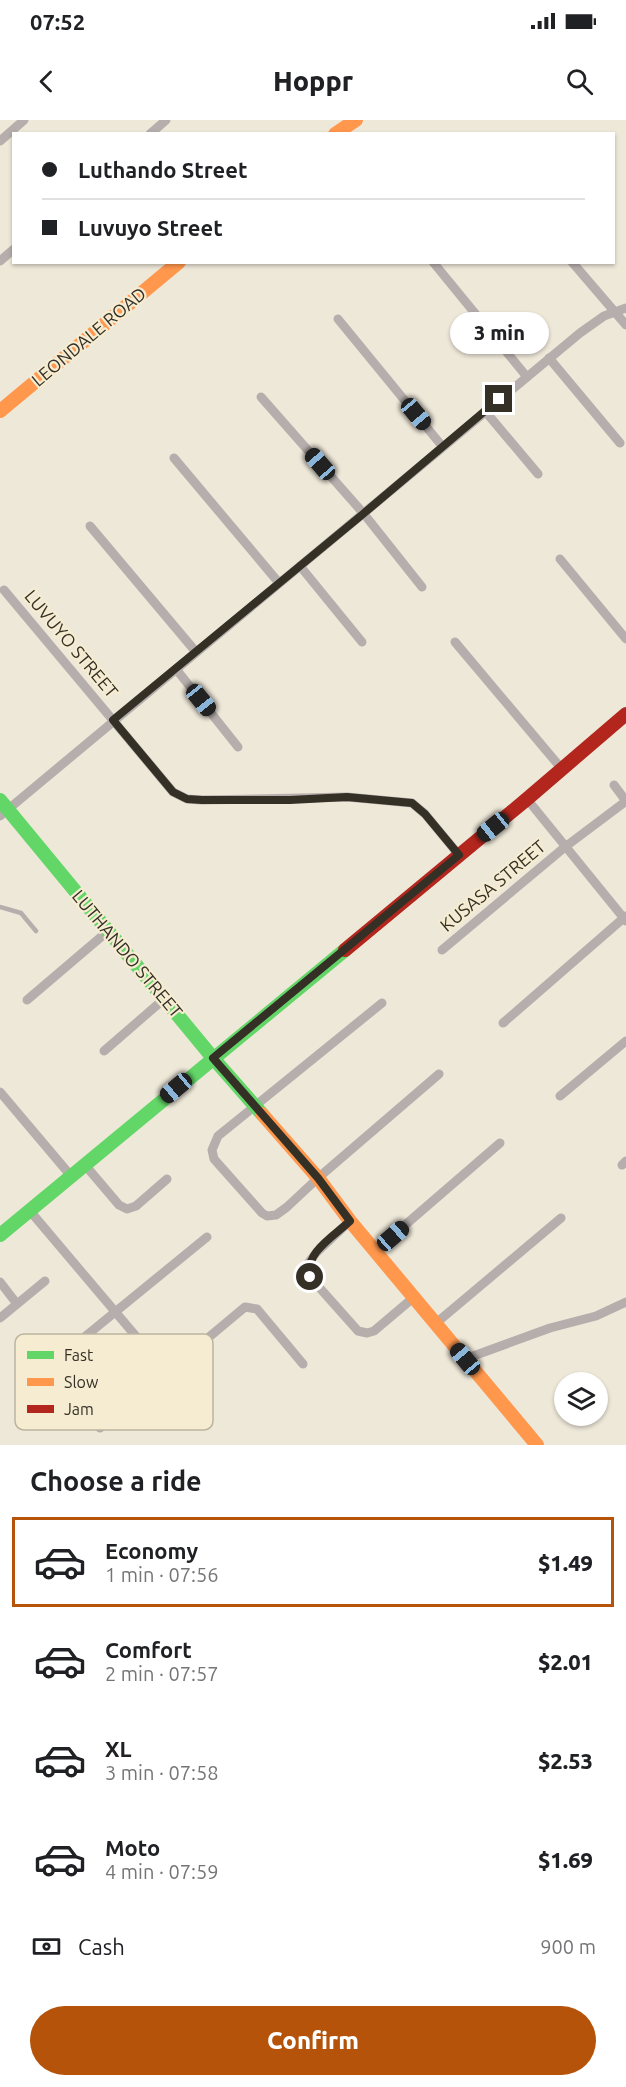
<!DOCTYPE html>
<html lang="en">
<head>
<meta charset="utf-8">
<style>
  :root { --surface:#fff; --page:#f6f6f6; --text:#202124; --muted:#757577; --line:#e0e0e0; --accent:#b45309 }
  body { margin:0; font-family:Ubuntu,sans-serif; background:var(--page); color:var(--text); height:100vh; display:flex; flex-direction:column; font-size:22px; white-space:nowrap }
  * { box-sizing:border-box; margin:0 }
  p { font-size:20px; color:var(--muted) }
  .icon { flex:none; width:33px; height:33px; fill:none; stroke:currentColor; stroke-width:2; stroke-linecap:round; stroke-linejoin:round }
  .map { position:relative; height:1325px; overflow:hidden }
  .side { display:flex; flex-direction:column; background:var(--surface); flex:1 }
  .side>* { flex:none }
  .guide { position:absolute; left:12px; top:12px; width:603px; height:132px; border-radius:0px; box-shadow:0 2px 4px #0004; display:grid; align-content:center; height:132px; padding:0 30px; background:var(--surface) }
  .tools { position:absolute; left:554px; top:1252px; display:grid; gap:12px }
  .tools a { display:grid; place-items:center; width:54px; height:54px; border-radius:50%; background:var(--surface); box-shadow:0 2px 4px #0004; font-size:30px }
  .end { position:absolute; width:27px; height:27px; margin:-14px; border:8px solid #343026; background:#fff; box-shadow:0 0 0 3px #fff }
  .from { border-radius:50% }
  .bubble { position:absolute; height:42px; border-radius:21px; background:var(--surface); box-shadow:0 2px 4px #0004; font-size:20px; font-weight:800; line-height:42px; text-align:center }
  .car { position:absolute; width:18px; height:36px; margin:-18px -9px; border-radius:8px; box-shadow:0 0 4px 2px #0007; background:linear-gradient(#222 24%,#8ab4d8 0 40%,#222 0 76%,#8ab4d8 0 86%,#222 0) }
  .guide b { display:flex; align-items:center; gap:21px; height:57px; font-size:22px }
  .guide b+b { border-top:2px solid var(--line) }
  .guide i { width:15px; height:15px; background:var(--text) }
  ul { padding:0; list-style:none }
  li { display:flex; align-items:center; gap:18px; height:90px; margin:0 12px 9px; padding:0 18px; border:3px solid transparent; border-radius:0px }
  li div { flex:1 }
  li b { display:block; font-size:22px }
  li em { font-style:normal; font-weight:800 }
  li.selected { border-color:var(--accent) }
  li>.icon { width:54px; height:54px; stroke-width:1.5 }
  h2 { padding:0 30px; font-size:27px; line-height:72px }
  .pay { display:flex; align-items:center; gap:15px; height:66px; padding:0 30px; font-size:22px }
  .pay p { margin-inline-start:auto }
  .cta { display:flex; gap:12px; margin-top:auto; padding:12px 30px }
  .cta a { flex:1; height:69px; border-radius:36px; background:var(--accent); color:#fff; font-size:24px; font-weight:800; line-height:69px; text-align:center }
  .status { display:flex; justify-content:space-between; align-items:center; height:42px; padding:0 30px; background:var(--surface); direction:ltr }
  .status svg { height:16px; fill:currentColor }
  header { display:flex; justify-content:space-between; align-items:center; height:78px; padding:0 30px; background:var(--surface); font-size:27px; font-weight:800 }
  .map>svg:first-child { display:block }
</style>
</head>
<body>
<div class="status"><b>07:52</b><svg viewBox="0 0 49 12"><path d="M0 12V9h3v3zM5 12V6h3v6zM10 12V3h3v9zM15 12V0h3v12zM26 1h20v11H26zM47 4h2v5h-2z"/></svg></div>
<header><svg class="icon" aria-label="back" viewBox="0 0 24 24"><path d="M15 5l-7 7 7 7"/></svg>Hoppr<svg class="icon" aria-label="search" viewBox="0 0 24 24"><circle cx="10" cy="10" r="6"/><path d="M15 15l6 6"/></svg></header>
<div class="map">
<svg width="626" height="1325" viewBox="0 0 626 1325">
  <rect width="100%" height="100%" fill="#eee8d9"/>
  <g fill="none" stroke-linecap="round" stroke-linejoin="round">
    <polyline stroke="#b6aeac" stroke-width="4.5" points="0,787 21,793 36,811"/>
    <g stroke="#b6aeac" stroke-width="9">
      <polyline points="150,14 166,0"/>
      <polyline points="0,21 24,0"/>
      <polyline points="0,141 14,129"/>
      <polyline points="433,142 527,257"/>
      <polyline points="572,142 626,205"/>
      <polyline points="338,199 442,326"/>
      <polyline points="549,238 620,323"/>
      <polyline points="261,277 364,394 422,467"/>
      <polyline points="485,291 538,354"/>
      <polyline points="174,338 279,463"/>
      <polyline points="90,406 196,532"/>
      <polyline points="560,439 626,519"/>
      <polyline points="300,446 362,522"/>
      <polyline points="4,470 173,672 187,679 202,680 347,677 412,683 425,694 459,735"/>
      <polyline points="455,522 561,648"/>
      <polyline points="176,549 238,627"/>
      <polyline points="614,665 626,681"/>
      <polyline points="527,679 626,801"/>
      <polyline points="0,696 580,213 604,196 626,188"/>
      <polyline points="442,830 565,727 626,681"/>
      <polyline points="27,880 108,811"/>
      <polyline points="382,883 218,1016 212,1030 214,1039 262,1093 267,1096 276,1095 287,1087 318,1058 439,954"/>
      <polyline points="503,903 626,796"/>
      <polyline points="104,931 164,879"/>
      <polyline points="0,972 71,1056"/>
      <polyline points="560,976 626,921"/>
      <polyline points="85,1045 119,1085 127,1089 136,1086 167,1059"/>
      <polyline points="622,1045 626,1041"/>
      <polyline points="30,1091 167,1253"/>
      <polyline points="350,1101 316,1133 309,1142 308,1150 310,1157 358,1211 367,1213 374,1211 413,1178"/>
      <polyline points="375,1131 500,1023"/>
      <polyline points="0,1162 17,1184"/>
      <polyline points="0,1198 45,1161"/>
      <polyline points="435,1204 561,1098"/>
      <polyline points="465,1239 550,1208 596,1196 626,1182"/>
      <polyline points="27,1264 207,1117"/>
      <polyline points="100,1308 245,1187 257,1189 303,1244"/>
    </g>
    <g stroke="#63d668" stroke-width="14">
      <polyline points="0,680 213,938 262,994"/>
      <polyline points="0,1115 345,830"/>
    </g>
    <g stroke="#ff974d" stroke-width="14">
      <polyline points="335,14 356,0"/>
      <polyline points="0,291 179,142"/>
      <polyline points="262,994 318,1058 350,1101 537,1325"/>
    </g>
    <polyline stroke="#b3261e" stroke-width="14" points="345,830 527,679 626,594"/>
  </g>
  <g fill="none" stroke-linecap="round" stroke-linejoin="round">
    <path stroke="#343026" stroke-width="8" d="M310,1157C304,1133 334,1116 350,1101L318,1058L213,938L459,735L425,694L412,683L347,677L290,680H202L187,679L173,672L113,600L363,394L499,279"/>
  </g>
  <g text-anchor="middle" stroke-width="4.5" stroke-linejoin="round" paint-order="stroke">
    <g font-size="18" fill="#343026" stroke="#f6ecd1">
      <text transform="translate(89 217) rotate(-40)" y="6">LEONDALE ROAD</text>
      <text transform="translate(71 524) rotate(50)" y="6">LUVUYO STREET</text>
      <text transform="translate(493 766) rotate(-40)" y="6">KUSASA STREET</text>
      <text transform="translate(127 834) rotate(50)" y="6">LUTHANDO STREET</text>
    </g>
  </g>
  <rect x="15" y="1214" width="198" height="96" rx="9" fill="#f6ecd1" stroke="#bcb49e" stroke-width="1.5"/>
  <rect x="27" y="1231" width="27" height="8" fill="#63d668"/>
  <rect x="27" y="1258" width="27" height="8" fill="#ff974d"/>
  <rect x="27" y="1285" width="27" height="8" fill="#b3261e"/>
  <g font-size="16" fill="#343026">
    <text x="64" y="1241">Fast</text>
    <text x="64" y="1268">Slow</text>
    <text x="64" y="1295">Jam</text>
  </g>
</svg>
<div class="tools">
<a><svg class="icon" aria-label="layers" viewBox="0 0 24 24"><path d="M12 4l9 5-9 5-9-5zM3 14l9 5 9-5"/></svg></a>
</div>
<i class="end from" style="left:310px;top:1157px"></i>
<i class="end" style="left:499px;top:279px"></i>
<div class="bubble" style="left:450px;top:192px;width:99px">3 min</div>
<i class="car" style="left:416px;top:294px;rotate:140deg"></i>
<i class="car" style="left:320px;top:344px;rotate:319deg"></i>
<i class="car" style="left:201px;top:580px;rotate:141deg"></i>
<i class="car" style="left:493px;top:707px;rotate:231deg"></i>
<i class="car" style="left:176px;top:968px;rotate:230deg"></i>
<i class="car" style="left:393px;top:1116px;rotate:49deg"></i>
<i class="car" style="left:465px;top:1239px;rotate:320deg"></i>
<div class="guide">
<b><i class="from"></i>Luthando Street</b>
<b><i></i>Luvuyo Street</b>
</div>
</div>
<section class="side">
<h2>Choose a ride</h2>
<ul>
<li class="selected"><svg class="icon" aria-label="car" viewBox="0 0 24 24"><path d="M5 17H2v-5l4-1 3-4h7l3 4 3 1v5h-3M9 17h6M6 11h13"/><circle cx="7" cy="17" r="2"/><circle cx="17" cy="17" r="2"/></svg><div><b>Economy</b><p>1 min · 07:56</p></div><em>$1.49</em></li>
<li><svg class="icon" aria-label="car" viewBox="0 0 24 24"><path d="M5 17H2v-5l4-1 3-4h7l3 4 3 1v5h-3M9 17h6M6 11h13"/><circle cx="7" cy="17" r="2"/><circle cx="17" cy="17" r="2"/></svg><div><b>Comfort</b><p>2 min · 07:57</p></div><em>$2.01</em></li>
<li><svg class="icon" aria-label="car" viewBox="0 0 24 24"><path d="M5 17H2v-5l4-1 3-4h7l3 4 3 1v5h-3M9 17h6M6 11h13"/><circle cx="7" cy="17" r="2"/><circle cx="17" cy="17" r="2"/></svg><div><b>XL</b><p>3 min · 07:58</p></div><em>$2.53</em></li>
<li><svg class="icon" aria-label="car" viewBox="0 0 24 24"><path d="M5 17H2v-5l4-1 3-4h7l3 4 3 1v5h-3M9 17h6M6 11h13"/><circle cx="7" cy="17" r="2"/><circle cx="17" cy="17" r="2"/></svg><div><b>Moto</b><p>4 min · 07:59</p></div><em>$1.69</em></li>
</ul>
<div class="pay"><svg class="icon" aria-label="cash" viewBox="0 0 24 24"><path d="M3 7h18v10H3z"/><circle cx="12" cy="12" r="2"/></svg>Cash<p>900 m</p></div>
<div class="cta"><a>Confirm</a></div>
</section>
</body>
</html>
